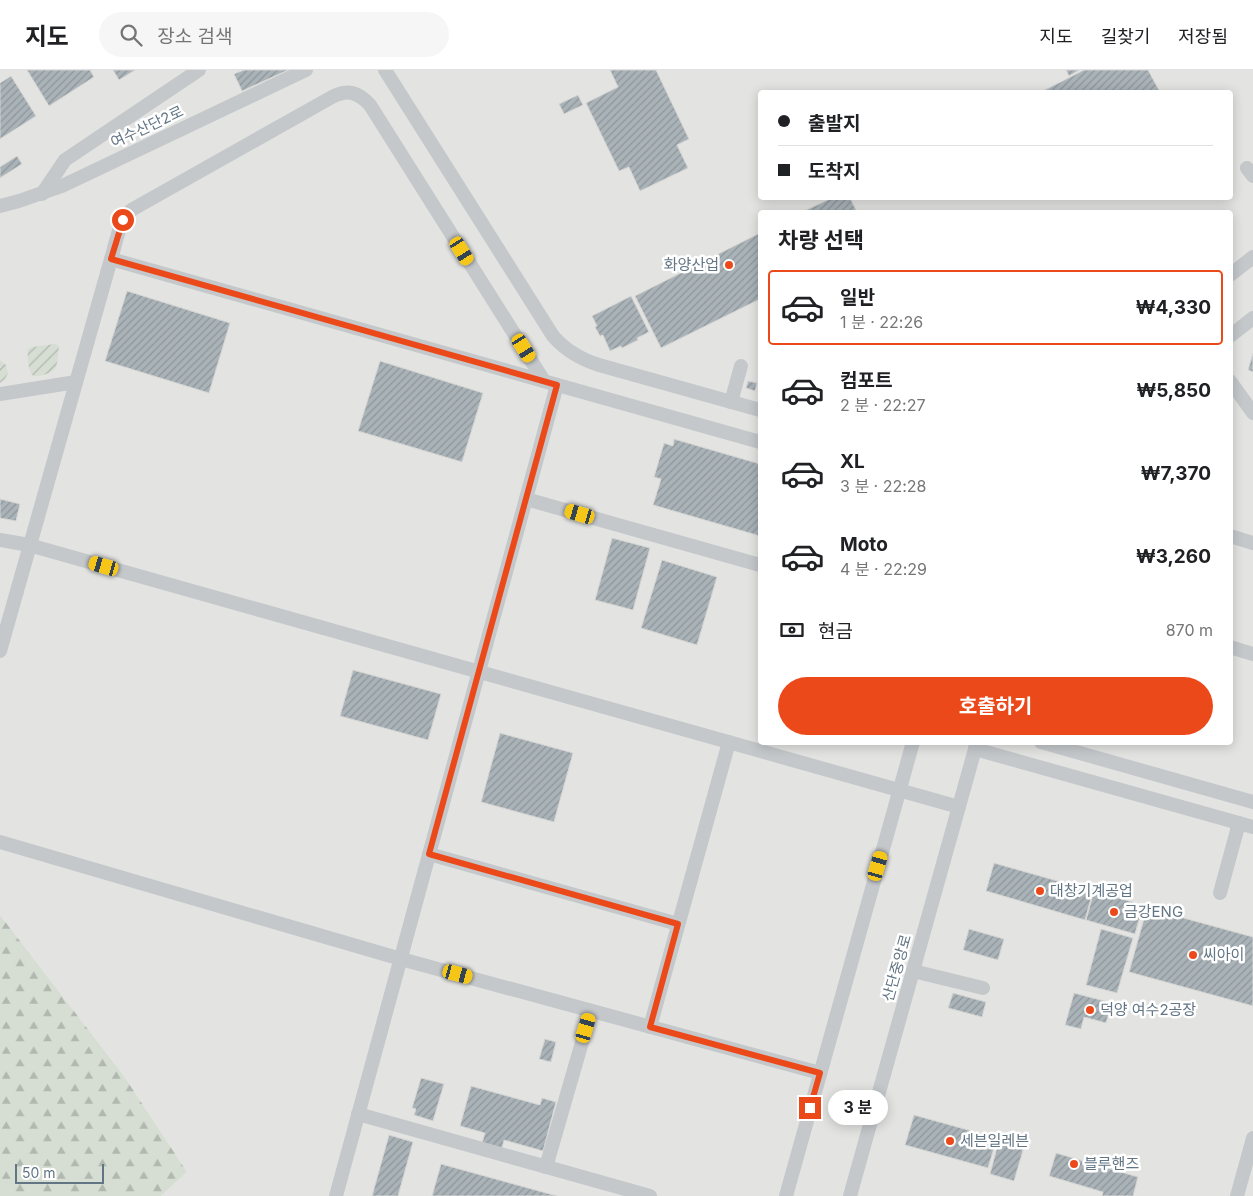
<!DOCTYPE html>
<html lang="ko">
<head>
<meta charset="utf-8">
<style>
  :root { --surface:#fff; --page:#f6f6f6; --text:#202124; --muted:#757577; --line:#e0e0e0; --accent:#ec491a }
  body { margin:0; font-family:Inter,"Noto Sans KR",sans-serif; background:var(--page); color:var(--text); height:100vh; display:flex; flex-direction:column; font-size:19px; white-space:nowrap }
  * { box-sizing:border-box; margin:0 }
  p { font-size:16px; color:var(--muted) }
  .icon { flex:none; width:28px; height:28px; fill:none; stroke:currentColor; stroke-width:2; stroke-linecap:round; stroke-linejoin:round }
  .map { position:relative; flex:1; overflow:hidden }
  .side { position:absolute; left:758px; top:140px; width:475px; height:535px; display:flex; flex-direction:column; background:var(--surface); border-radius:5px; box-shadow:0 2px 12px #0003 }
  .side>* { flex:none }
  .banner { position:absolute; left:758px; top:20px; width:475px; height:110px; border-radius:5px; box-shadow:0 2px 12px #0003; display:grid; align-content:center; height:110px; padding:0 20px; background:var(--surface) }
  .scale { position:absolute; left:15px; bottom:12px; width:89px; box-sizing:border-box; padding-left:5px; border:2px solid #627584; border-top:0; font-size:14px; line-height:18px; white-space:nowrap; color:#627584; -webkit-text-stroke:4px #fff; paint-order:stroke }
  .end { position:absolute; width:22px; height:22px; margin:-11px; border:6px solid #ec491a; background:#fff; box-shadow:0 0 0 2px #fff }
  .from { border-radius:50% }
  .bubble { position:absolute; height:35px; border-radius:18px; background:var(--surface); box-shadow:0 2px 12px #0003; font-size:16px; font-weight:700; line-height:35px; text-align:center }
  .car { position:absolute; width:15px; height:30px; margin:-15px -8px; border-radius:6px; box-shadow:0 0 4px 1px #0007; background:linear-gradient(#f5c518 24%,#345 0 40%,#f5c518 0 76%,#345 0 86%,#f5c518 0) }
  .banner b { display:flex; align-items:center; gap:18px; height:48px; font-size:19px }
  .banner b+b { border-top:1px solid var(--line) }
  .banner i { width:12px; height:12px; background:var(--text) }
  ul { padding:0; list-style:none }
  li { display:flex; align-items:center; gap:15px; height:75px; margin:0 10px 8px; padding:0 10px; border:2px solid transparent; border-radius:5px }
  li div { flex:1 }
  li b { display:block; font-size:19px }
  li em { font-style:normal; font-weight:700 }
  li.on { border-color:var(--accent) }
  li>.icon { width:45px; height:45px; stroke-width:1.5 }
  h2 { padding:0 20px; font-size:22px; line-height:60px }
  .pay { display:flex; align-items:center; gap:12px; height:55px; padding:0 20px; font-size:19px }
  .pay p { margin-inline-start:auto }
  .action { display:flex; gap:10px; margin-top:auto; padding:10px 20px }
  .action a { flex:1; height:58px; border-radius:30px; background:var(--accent); color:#fff; font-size:20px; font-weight:700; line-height:58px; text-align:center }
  header { display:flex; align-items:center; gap:30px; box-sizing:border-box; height:70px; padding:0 25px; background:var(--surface); border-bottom:1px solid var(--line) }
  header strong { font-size:24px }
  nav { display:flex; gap:28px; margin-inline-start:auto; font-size:18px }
  .search { width:350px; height:45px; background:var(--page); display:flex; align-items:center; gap:12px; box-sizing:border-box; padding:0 18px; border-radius:28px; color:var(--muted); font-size:19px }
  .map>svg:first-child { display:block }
</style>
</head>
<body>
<header>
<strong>지도</strong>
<div class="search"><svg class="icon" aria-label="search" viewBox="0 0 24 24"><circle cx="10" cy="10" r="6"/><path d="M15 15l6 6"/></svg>장소 검색</div>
<nav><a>지도</a><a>길찾기</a><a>저장됨</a></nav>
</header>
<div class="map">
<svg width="1253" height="1126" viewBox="0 0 1253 1126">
  <defs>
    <pattern id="forest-firs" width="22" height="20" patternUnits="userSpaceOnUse" patternTransform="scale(1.25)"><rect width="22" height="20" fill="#d6ddd2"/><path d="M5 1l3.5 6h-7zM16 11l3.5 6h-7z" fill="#b1b8b0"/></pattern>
    <pattern id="garden-furrows" width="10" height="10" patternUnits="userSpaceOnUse" patternTransform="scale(1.25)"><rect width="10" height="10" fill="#d6ddd2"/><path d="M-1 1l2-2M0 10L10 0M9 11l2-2" fill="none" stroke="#b1b8b0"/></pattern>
    <pattern id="building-hatch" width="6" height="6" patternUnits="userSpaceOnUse" patternTransform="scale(1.25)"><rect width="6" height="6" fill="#aab3b8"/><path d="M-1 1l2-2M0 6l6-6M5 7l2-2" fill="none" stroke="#8e969b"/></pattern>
  </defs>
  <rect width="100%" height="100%" fill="#f5f5f1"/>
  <path fill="#e3e4e2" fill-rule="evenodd" d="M0,0H1253V1126H161L187,1102L124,1006L0,845ZM760,22H1230V128H760ZM760,142H1230V672H760Z"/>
  <polygon fill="url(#forest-firs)" points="0,845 124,1006 187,1102 161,1126 0,1126"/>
  <g fill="url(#garden-furrows)">
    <path d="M55,274L58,275L59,277C58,283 58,291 56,297C53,303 40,307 34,306C28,304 27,284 28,279L33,277Z"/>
    <polygon points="0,290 6,295 8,303 5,309 0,313"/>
  </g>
  <g fill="url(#building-hatch)" stroke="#d6d6d4">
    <polygon points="27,0 90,0 94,7 49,36"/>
    <polygon points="113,0 135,0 119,10"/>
    <polygon points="244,0 288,0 242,21 234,4"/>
    <polygon points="610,0 656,0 689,69 677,75 688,98 640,121 629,97 619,101 586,33 618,17"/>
    <polygon points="1066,0 1079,0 1069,6"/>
    <polygon points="1084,0 1148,0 1160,22 1041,22"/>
    <polygon points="11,6 36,46 0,69 0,13"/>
    <polygon points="578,25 583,35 564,44 559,34"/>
    <polygon points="17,86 22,94 0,108 0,97"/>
    <polygon points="832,128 850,128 857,142 802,142"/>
    <polygon points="760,163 760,229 661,278 635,226"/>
    <polygon points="127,221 230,253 209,323 105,291"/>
    <polygon points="631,226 649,262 637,268 638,270 622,278 621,276 610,281 603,265 600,266 595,257 597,256 592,246"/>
    <polygon points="1253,283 1253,302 1248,300"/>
    <polygon points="380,291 483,323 462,392 358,361"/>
    <polygon points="748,311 757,313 755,321 746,318"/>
    <polygon points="674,369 760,394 760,466 653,435 661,409 654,407 664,373 673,376"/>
    <polygon points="0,429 20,434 16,451 0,448"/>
    <polygon points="612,468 650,478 633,540 595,530"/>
    <polygon points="662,490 717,507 697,575 641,558"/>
    <polygon points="353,600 441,624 428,670 340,646"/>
    <polygon points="500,663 573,683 554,752 481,732"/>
    <polygon points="994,793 1093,821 1085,850 986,821"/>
    <polygon points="1094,821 1143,835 1135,864 1086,850"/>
    <polygon points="1147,838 1253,867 1253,936 1129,902"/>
    <polygon points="969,859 1004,869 998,890 963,880"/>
    <polygon points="1101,859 1133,868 1117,923 1086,915"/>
    <polygon points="953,923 986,932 982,947 948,938"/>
    <polygon points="1074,923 1112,933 1106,953 1084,947 1081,959 1065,955"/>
    <polygon points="545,969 556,972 551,992 539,989"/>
    <polygon points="421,1008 444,1014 433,1051 414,1045 416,1039 412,1038"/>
    <polygon points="471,1016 540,1035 542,1028 556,1032 543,1081 504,1070 502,1078 482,1073 485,1063 460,1056"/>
    <polygon points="914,1045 997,1068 988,1098 905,1075"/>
    <polygon points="389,1065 413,1072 398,1126 372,1126"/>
    <polygon points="999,1070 1024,1077 1014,1111 990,1104"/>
    <polygon points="1056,1083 1138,1107 1133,1126 1102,1126 1103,1122 1049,1106"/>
    <polygon points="441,1094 557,1126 432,1126"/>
  </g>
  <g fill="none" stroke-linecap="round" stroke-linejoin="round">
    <g stroke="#c4c8cb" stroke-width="14">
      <path d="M385,0L553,266C566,281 580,289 599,295L760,340"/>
      <polyline points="1247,98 1253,106"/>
      <polyline points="42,124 65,90 199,0"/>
      <polyline points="0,136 19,131 62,116 306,0"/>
      <polyline points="111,189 760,372"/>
      <polyline points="1230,205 1253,187"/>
      <polyline points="1230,266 1253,248"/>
      <polyline points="1230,311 1253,343"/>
      <polyline points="0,324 76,312"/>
      <polyline points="731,332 741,296"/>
      <polyline points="526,429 760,495"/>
      <polyline points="1230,466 1253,473"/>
      <polyline points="0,470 29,475 959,737"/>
      <polyline points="1230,577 1253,584"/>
      <path d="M0,581L111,189C116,174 119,148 133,139L332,27C348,19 358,22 370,35L544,311"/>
      <polyline points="1041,672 1253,732"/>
      <polyline points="975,679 1253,757"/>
      <polyline points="0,772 401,889 820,1003"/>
      <polyline points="429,784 678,854"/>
      <polyline points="1220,823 1239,753"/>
      <polyline points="913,901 983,918"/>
      <polyline points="650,957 729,672"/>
      <polyline points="358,1044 650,1126"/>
      <polyline points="546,1097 591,941"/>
      <polyline points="336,1126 557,315"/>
      <polyline points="786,1126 913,672"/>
      <polyline points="850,1126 977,672"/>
      <polyline points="1237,1126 1253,1068"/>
    </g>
  </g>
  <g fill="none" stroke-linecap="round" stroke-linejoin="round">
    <polyline stroke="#ec491a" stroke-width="6" points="123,150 111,189 557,315 429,784 678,854 650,957 820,1003 810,1038"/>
  </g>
  <g fill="#ec491a" stroke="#fff" stroke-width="2">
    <circle cx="729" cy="195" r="5"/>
    <circle cx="1040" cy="821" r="5"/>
    <circle cx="1114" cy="842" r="5"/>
    <circle cx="1193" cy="885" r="5"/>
    <circle cx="1090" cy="940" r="5"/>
    <circle cx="950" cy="1071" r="5"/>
    <circle cx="1074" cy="1094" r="5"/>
  </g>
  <g text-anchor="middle" stroke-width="5" stroke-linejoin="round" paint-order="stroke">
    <g font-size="15" fill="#627584" stroke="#fff">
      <text transform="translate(147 57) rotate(-25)" y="5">여수산단2로</text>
      <text transform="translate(897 898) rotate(-74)" y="5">산단중앙로</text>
    </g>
    <g font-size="15" fill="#627584" stroke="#fff" text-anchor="start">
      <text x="719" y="200" text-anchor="end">화양산업</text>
      <text x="1050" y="826">대창기계공업</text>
      <text x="1124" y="847">금강ENG</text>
      <text x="1203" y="890">씨아이</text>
      <text x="1100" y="945">덕양 여수2공장</text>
      <text x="960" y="1076">세븐일레븐</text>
      <text x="1084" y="1099">블루핸즈</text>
    </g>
  </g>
</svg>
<div class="scale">50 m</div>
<i class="end from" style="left:123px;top:150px"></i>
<i class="end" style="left:810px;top:1038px"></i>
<div class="bubble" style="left:828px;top:1020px;width:60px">3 분</div>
<i class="car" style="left:462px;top:181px;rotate:148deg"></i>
<i class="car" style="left:524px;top:278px;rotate:148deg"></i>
<i class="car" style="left:580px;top:444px;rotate:286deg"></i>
<i class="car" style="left:104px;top:496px;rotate:286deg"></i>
<i class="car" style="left:878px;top:796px;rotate:16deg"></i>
<i class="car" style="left:458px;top:904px;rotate:105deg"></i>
<i class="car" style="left:586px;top:958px;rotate:16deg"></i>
<div class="banner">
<b><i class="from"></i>출발지</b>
<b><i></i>도착지</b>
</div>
<section class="side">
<h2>차량 선택</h2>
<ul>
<li class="on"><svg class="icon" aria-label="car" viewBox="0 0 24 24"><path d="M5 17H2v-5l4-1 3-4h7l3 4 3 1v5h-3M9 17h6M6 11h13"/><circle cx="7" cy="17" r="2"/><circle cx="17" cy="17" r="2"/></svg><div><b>일반</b><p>1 분 · 22:26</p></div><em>₩4,330</em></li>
<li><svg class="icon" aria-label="car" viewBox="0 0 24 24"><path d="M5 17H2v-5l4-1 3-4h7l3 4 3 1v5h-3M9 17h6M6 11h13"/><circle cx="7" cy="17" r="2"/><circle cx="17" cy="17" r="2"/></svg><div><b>컴포트</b><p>2 분 · 22:27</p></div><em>₩5,850</em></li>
<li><svg class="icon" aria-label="car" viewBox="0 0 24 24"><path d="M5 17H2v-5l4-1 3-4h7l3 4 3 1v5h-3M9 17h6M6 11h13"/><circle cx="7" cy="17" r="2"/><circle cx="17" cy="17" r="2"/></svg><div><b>XL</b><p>3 분 · 22:28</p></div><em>₩7,370</em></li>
<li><svg class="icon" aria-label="car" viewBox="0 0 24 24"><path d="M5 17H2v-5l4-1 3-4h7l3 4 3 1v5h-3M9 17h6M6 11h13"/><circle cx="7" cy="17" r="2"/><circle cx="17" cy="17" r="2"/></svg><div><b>Moto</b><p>4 분 · 22:29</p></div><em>₩3,260</em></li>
</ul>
<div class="pay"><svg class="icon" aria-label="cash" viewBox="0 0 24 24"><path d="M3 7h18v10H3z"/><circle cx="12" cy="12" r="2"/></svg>현금<p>870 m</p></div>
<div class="action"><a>호출하기</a></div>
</section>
</div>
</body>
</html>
